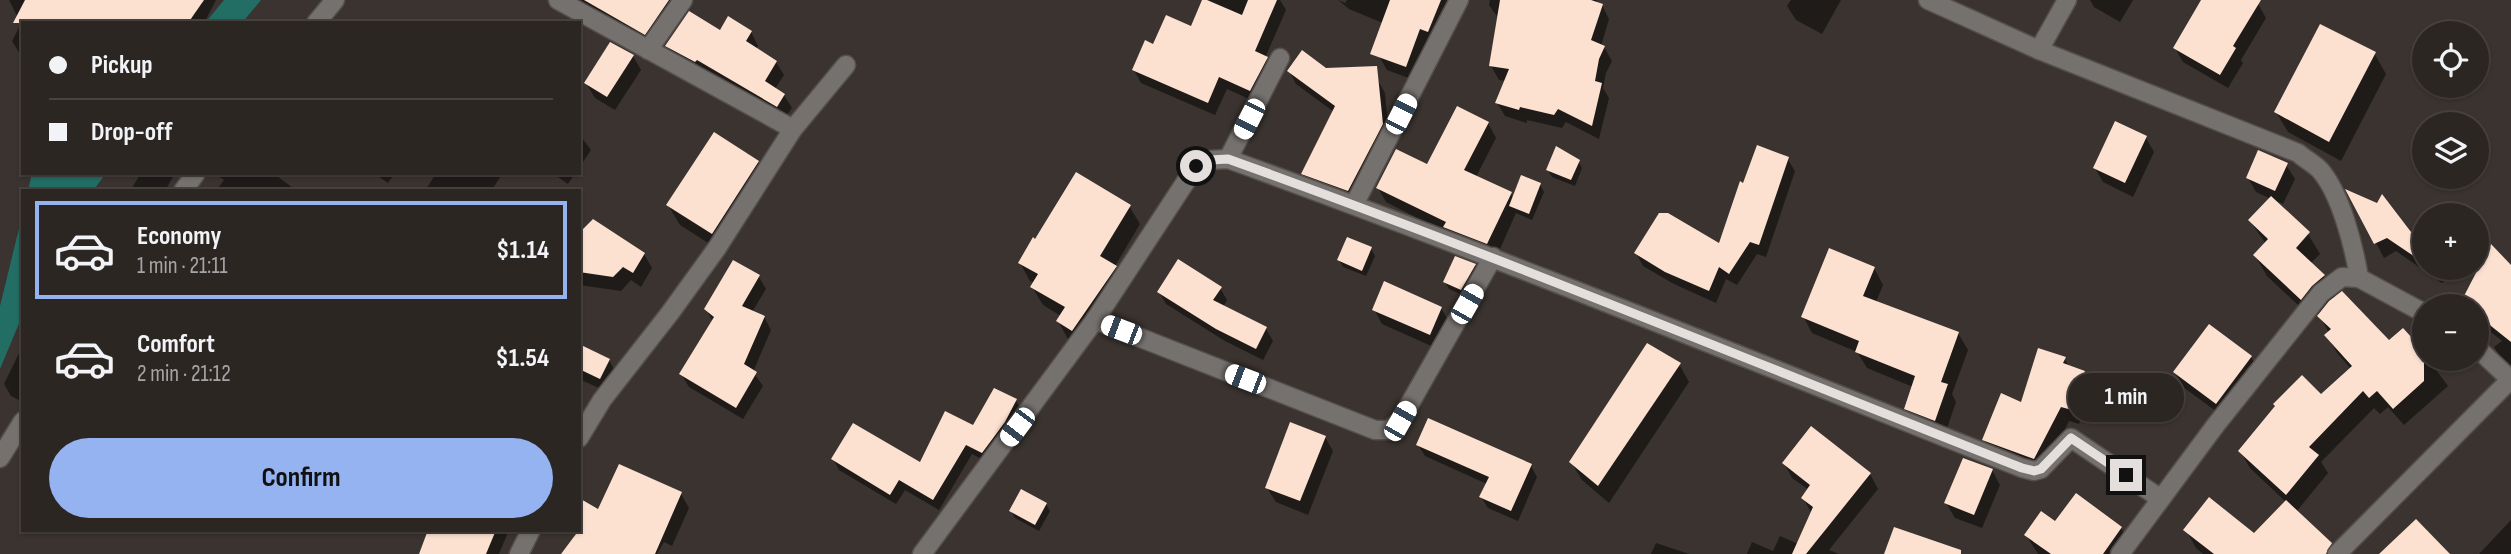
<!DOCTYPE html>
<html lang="en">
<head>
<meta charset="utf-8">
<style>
  :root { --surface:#2c2623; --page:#383230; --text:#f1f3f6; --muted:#a6a5a6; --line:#484341; --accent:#95b2f1 }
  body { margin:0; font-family:"Sofia Sans Condensed",sans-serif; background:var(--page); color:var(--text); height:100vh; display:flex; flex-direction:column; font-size:26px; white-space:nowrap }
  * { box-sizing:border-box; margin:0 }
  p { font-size:23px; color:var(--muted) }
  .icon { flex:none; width:38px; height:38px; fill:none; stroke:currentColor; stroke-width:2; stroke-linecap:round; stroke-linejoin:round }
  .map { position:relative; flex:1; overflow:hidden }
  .side { position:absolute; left:21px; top:189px; width:560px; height:343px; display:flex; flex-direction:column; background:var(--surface); border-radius:0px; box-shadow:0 2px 5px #0004,0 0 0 2px var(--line) }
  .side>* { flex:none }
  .hud { position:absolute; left:21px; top:21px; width:560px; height:154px; border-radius:0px; box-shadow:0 2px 5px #0004,0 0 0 2px var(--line); display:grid; align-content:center; height:154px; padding:0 28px; background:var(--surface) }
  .buttons { position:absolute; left:2412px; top:21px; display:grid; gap:14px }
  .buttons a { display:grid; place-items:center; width:77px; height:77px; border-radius:50%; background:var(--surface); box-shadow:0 2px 5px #0004,0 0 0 2px var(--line); font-size:35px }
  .end { position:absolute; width:32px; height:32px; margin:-16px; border:9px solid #e4dfdd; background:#111; box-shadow:0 0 0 4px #111 }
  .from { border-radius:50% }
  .bubble { position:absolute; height:49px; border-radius:24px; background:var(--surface); box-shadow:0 2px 5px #0004,0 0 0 2px var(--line); font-size:23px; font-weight:700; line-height:49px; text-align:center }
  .car { position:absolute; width:21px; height:42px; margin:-21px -10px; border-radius:9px; box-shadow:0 0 5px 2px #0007; background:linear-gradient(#fff 24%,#345 0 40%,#fff 0 76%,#345 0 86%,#fff 0) }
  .hud b { display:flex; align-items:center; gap:24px; height:66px; font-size:26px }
  .hud b+b { border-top:2px solid var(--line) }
  .hud i { width:18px; height:18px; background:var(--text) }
  ul { padding:12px 0 0; list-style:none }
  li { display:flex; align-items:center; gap:21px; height:98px; margin:0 14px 10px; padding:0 14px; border:4px solid transparent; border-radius:0px }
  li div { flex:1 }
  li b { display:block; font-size:26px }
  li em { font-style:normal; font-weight:700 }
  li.active { border-color:var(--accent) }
  li>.icon { width:63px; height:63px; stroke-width:1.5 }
  .primary-button { display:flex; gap:14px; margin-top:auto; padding:14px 28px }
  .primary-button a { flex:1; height:80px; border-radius:42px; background:var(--accent); color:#111; font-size:28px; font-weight:700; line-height:80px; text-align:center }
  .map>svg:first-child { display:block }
</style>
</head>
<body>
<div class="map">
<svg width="2511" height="554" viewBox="0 0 2511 554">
  <rect width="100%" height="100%" fill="#3a332f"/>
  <g fill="#226d64">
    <polygon points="224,0 261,0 242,23 205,23"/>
    <polygon points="32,173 106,173 93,191 28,191"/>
    <polygon points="23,212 23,314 0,369 0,306"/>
  </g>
  <g fill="#0007">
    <polygon points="9,0 95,0 23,23 23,59 12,41 21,24"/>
    <polygon points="136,0 216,0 204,23 128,23"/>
    <polygon points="575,0 693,0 681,7 653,47"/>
    <polygon points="1209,0 1280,0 1286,10 1265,58 1274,71 1258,103 1227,89 1215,115 1141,83 1134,70 1154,46 1192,28"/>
    <polygon points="1338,0 1345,3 1347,0 1397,0 1390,26 1349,9"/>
    <polygon points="1413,0 1455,0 1414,80 1387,70 1379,56"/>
    <polygon points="1490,0 1597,0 1596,3 1602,5 1609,19 1601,46 1604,47 1612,61 1606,73 1603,88 1609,98 1599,139 1566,122 1562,128 1527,120 1527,123 1505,116 1497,103 1506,81 1499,80 1491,66 1499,19 1489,5"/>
    <polygon points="1791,0 1841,0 1822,34 1796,20 1787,6"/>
    <polygon points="2090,0 2133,0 2120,22 2094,7"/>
    <polygon points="2203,0 2251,0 2258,4 2266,18 2241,60 2243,63 2228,88 2183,62 2175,48"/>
    <polygon points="720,32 751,32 758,46 756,49 776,62 784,75 775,89 784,95 792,108 784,119 675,59 667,46"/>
    <polygon points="2374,53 2386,74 2341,161 2288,132 2276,112"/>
    <polygon points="633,56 641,70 615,110 595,98 586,83"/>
    <polygon points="1326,70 1377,79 1385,93 1389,138 1356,204 1311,187 1303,174 1334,112 1296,84 1289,71"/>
    <polygon points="1488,123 1496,138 1476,177 1511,194 1513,198 1540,185 1544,192 1532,220 1516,213 1496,258 1386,202 1378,188 1428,166"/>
    <polygon points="579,134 591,150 579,168"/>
    <polygon points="2146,138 2154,152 2133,197 2103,182 2095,168"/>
    <polygon points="1787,158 1795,171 1766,257 1757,254 1737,285 1726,279 1716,303 1674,284 1643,266 1636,253 1720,246"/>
    <polygon points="1578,161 1582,168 1575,186 1552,177 1548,170"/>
    <polygon points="758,162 769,183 724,253 680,225 668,205"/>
    <polygon points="2286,165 2295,179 2283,204 2274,200 2308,234 2320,254 2310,264 2324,277 2336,298 2389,343 2428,359 2448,386 2404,425 2388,407 2380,414 2374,408 2321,462 2328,473 2296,512 2331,544 2336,554 2203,554 2196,548 2186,530 2255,535 2286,502 2250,468 2240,451 2277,407 2321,396 2351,369 2337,353 2327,335 2329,333 2318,313 2313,319 2267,276 2255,256 2266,244 2250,221 2271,199 2256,192 2248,178"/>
    <polygon points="141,173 175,173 165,191 130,191"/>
    <polygon points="214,173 273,173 297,191 216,191 224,180"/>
    <polygon points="373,173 395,173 388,183"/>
    <polygon points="436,173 503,173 491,191 425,191"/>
    <polygon points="552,173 575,173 568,184"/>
    <polygon points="2349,192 2414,239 2424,222 2424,268 2459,268 2442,283 2396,251 2384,258"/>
    <polygon points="1129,206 1140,224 1115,266 1126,285 1083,348 1068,339 1058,321 1061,316 1043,305 1032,287 1035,283 1030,281 1020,263"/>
    <polygon points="579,236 644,254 652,268 641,287 631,280 621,291 579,285"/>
    <polygon points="2492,247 2511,268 2511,369 2502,360 2494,347 2502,341 2476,320 2476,306 2466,306 2463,302"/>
    <polygon points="1371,249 1375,256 1366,276 1343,267 1339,260"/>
    <polygon points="1475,265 1479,272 1465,296 1449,289 1445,282"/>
    <polygon points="1874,268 1883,285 1876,302 1958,333 1968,350 1952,394 1956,402 1944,437 1915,425 1906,408 1913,387 1867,368 1857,352 1812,333 1803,316"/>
    <polygon points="759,277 766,289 752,312 764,317 771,330 753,372 763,386 743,419 689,387 681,374 713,322 706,309"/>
    <polygon points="1220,288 1227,300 1223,307 1266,329 1273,341 1263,360 1225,341 1166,304 1159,292"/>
    <polygon points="1441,308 1450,323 1438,349 1382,324 1374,309"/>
    <polygon points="23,345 23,402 11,396 4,384"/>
    <polygon points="579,346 609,360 617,375 608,392 579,379"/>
    <polygon points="2251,357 2259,371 2224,417 2183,387 2175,372"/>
    <polygon points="2064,358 2070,368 2084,372 2092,386 2079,424 2069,421 2043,472 1992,454 1984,440 2022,405"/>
    <polygon points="1679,364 1689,382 1609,503 1582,480 1571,462"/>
    <polygon points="1016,401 1022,411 989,463 972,454 939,510 905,490 896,504 839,470 833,459 920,464"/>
    <polygon points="1325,437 1333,451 1308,515 1276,502 1267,488"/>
    <polygon points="1418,445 1531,466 1537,477 1518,521 1488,508 1481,497 1487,484 1425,456"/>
    <polygon points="1784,463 1870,474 1878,489 1829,550 1839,554 1747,554 1752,542 1773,551 1780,536 1798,544 1812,514 1803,498 1809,490 1792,478"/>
    <polygon points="1992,470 2000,485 1982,528 1955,518 1946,503"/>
    <polygon points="681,494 689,508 672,546 664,542 657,554 563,554"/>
    <polygon points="2077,495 2121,528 2133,549 2129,554 2038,554 2026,535 2055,523"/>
    <polygon points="1046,504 1050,511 1039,531 1015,518 1011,511"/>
    <polygon points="2511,520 2511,554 2479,554"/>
    <polygon points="429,530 509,530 499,554 419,554"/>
    <polygon points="1656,543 1689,554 1651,554"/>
  </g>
  <g fill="#fce1d1">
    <polygon points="25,0 204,0 188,23 13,23"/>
    <polygon points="584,0 669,0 645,35"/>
    <polygon points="1202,0 1207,0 1242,15 1248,0 1277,0 1255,51 1268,57 1250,91 1219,77 1208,103 1132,70 1145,40 1153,44 1166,15 1191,26"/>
    <polygon points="1390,0 1441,0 1428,32 1420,29 1406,67 1370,54"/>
    <polygon points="1500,0 1591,0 1603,4 1591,40 1605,46 1599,59 1595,81 1602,83 1592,126 1558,109 1554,115 1520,107 1519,110 1495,103 1509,69 1489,66"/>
    <polygon points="2201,0 2261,0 2233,46 2236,48 2220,75 2173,48"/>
    <polygon points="689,11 720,30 728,16 752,31 746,41 777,61 765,81 785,94 777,107 697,60 695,62 665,46"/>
    <polygon points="2320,24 2376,52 2329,142 2274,112"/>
    <polygon points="610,42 634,55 607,97 584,83"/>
    <polygon points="1302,50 1326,68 1377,66 1383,124 1348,191 1301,174 1335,106 1287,71"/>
    <polygon points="1457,106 1489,122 1464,170 1512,192 1487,244 1443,227 1446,222 1376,188 1396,149 1427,164"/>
    <polygon points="2115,121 2147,136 2125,183 2093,168"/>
    <polygon points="714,132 759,161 712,234 666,205"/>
    <polygon points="1757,145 1789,157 1759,245 1750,242 1729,274 1719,267 1709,291 1665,272 1634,253 1659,213 1668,213 1719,243 1740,181 1743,183"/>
    <polygon points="1556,146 1580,160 1571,180 1546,170"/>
    <polygon points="2258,150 2288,163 2275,191 2246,178"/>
    <polygon points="1076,172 1131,205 1100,256 1117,266 1072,331 1056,321 1065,307 1030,287 1038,274 1018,263 1033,237 1035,239"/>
    <polygon points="1521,175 1541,183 1529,214 1509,206"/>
    <polygon points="2345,189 2377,203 2382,194 2424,249 2424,263 2387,238 2374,244"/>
    <polygon points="2271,196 2310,232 2296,248 2325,275 2312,286 2301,300 2253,255 2268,239 2248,220"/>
    <polygon points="593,219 645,253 633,273 623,267 613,277 579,272 579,233"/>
    <polygon points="1347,237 1372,247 1362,271 1337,260"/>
    <polygon points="2491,244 2511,265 2511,342 2476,314 2476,306 2464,304 2464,296"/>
    <polygon points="1829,248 1875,267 1863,296 1959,332 1941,382 1948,384 1935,421 1904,409 1915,376 1855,352 1859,341 1801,317"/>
    <polygon points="1455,256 1476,264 1461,290 1443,282"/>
    <polygon points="1178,259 1222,287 1213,300 1267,327 1256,349 1216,329 1157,292"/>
    <polygon points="733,260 760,275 742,306 765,316 744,364 757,372 736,408 679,374 714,317 704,309"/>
    <polygon points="1384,281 1442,307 1430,335 1372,310"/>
    <polygon points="2342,291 2389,340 2403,328 2424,351 2424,381 2393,409 2377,391 2369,398 2363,391 2309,447 2319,455 2286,495 2238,451 2275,406 2273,404 2302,375 2321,394 2352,366 2324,335 2331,329 2317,316 2329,301"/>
    <polygon points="2209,324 2252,356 2216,404 2173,372"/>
    <polygon points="1647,343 1681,363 1598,486 1569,462"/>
    <polygon points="579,344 610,359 600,379 579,369"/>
    <polygon points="2038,348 2066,357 2063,363 2085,371 2072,410 2061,407 2034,459 1982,440 2001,393 2021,402"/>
    <polygon points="994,388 1017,399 1005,422 982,453 966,445 933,500 899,480 890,495 831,459 853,423 920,462 945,411 973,425"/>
    <polygon points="1428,418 1532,464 1511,511 1479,497 1489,477 1416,445"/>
    <polygon points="1290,422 1326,436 1300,501 1265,488"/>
    <polygon points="1811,426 1871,473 1806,554 1792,554 1813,507 1801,498 1810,485 1782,463"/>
    <polygon points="1963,458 1993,469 1974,515 1944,503"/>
    <polygon points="619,464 682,492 655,554 561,554 579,530 579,498 598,509"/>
    <polygon points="1021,489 1047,503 1035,525 1009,511"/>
    <polygon points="2076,493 2122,527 2103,554 2051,554 2024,535 2041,511 2055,521"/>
    <polygon points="2209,497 2254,533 2286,500 2332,543 2326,554 2214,554 2183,530"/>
    <polygon points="2416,519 2450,554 2379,554"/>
    <polygon points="1894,527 1961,550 1961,554 1884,554"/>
    <polygon points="428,530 496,530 486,554 419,554"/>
  </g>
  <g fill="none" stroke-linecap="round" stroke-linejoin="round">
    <g stroke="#554f4b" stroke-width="21">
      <g id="minor">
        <polyline points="558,0 793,129"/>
        <path d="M1928,0L2039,50L2298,153C2305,159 2314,164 2320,170C2341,194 2354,247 2359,278L2424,313"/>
        <polyline points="316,23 335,0"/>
        <polyline points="648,50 683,0"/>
        <polyline points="2039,50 2067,0"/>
        <polyline points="1228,159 1280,58"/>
        <polyline points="183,191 196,173"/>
        <polyline points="1354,205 1459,0"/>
        <polyline points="1095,320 1375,430 1389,430 1400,421 1493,257"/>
        <polyline points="2476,347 2511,380"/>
        <polyline points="579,438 602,400 670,313 717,248 793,129 846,65"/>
        <polyline points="0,458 23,421"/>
        <polyline points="519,554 531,530"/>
        <path d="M922,554L1095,320L1196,166L1210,160L1228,159C1496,256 1758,363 2022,468L2034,471L2041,469L2071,438L2161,499"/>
        <polyline points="2120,554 2215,426 2321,293 2342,277 2359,278"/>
        <polyline points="2337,554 2511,379"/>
      </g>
    </g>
    <use href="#minor" stroke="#75716f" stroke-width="18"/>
  </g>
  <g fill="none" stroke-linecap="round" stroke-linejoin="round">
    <path stroke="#e4dfdd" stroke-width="9" d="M1196,166L1210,160L1228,159C1496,255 1758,364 2022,468L2034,471L2041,469L2071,438L2126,475"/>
  </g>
</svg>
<div class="buttons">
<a><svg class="icon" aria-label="locate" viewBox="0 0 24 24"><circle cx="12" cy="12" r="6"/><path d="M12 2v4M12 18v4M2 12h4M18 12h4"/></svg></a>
<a><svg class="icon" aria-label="layers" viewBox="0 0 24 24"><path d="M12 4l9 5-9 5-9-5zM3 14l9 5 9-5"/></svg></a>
<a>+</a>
<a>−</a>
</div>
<i class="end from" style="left:1196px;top:166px"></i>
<i class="end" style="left:2126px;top:475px"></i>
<div class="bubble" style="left:2068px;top:373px;width:116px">1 min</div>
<i class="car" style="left:1401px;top:114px;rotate:27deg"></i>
<i class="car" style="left:1249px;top:119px;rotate:207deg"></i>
<i class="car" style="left:1467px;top:304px;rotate:30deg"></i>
<i class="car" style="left:1121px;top:330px;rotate:291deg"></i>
<i class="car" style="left:1245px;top:379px;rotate:291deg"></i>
<i class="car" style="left:1400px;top:421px;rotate:30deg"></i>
<i class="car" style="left:1017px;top:427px;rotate:217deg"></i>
<div class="hud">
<b><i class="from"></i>Pickup</b>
<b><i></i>Drop-off</b>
</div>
<section class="side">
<ul>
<li class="active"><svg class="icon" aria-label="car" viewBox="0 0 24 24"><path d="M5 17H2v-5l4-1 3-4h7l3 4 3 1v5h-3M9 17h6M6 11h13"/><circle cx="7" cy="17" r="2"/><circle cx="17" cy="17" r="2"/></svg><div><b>Economy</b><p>1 min · 21:11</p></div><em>$1.14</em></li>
<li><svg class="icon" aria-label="car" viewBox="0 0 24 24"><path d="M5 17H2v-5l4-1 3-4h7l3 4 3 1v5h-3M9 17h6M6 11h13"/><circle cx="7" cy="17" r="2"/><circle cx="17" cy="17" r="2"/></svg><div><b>Comfort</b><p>2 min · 21:12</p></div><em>$1.54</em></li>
</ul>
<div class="primary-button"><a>Confirm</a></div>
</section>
</div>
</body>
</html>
